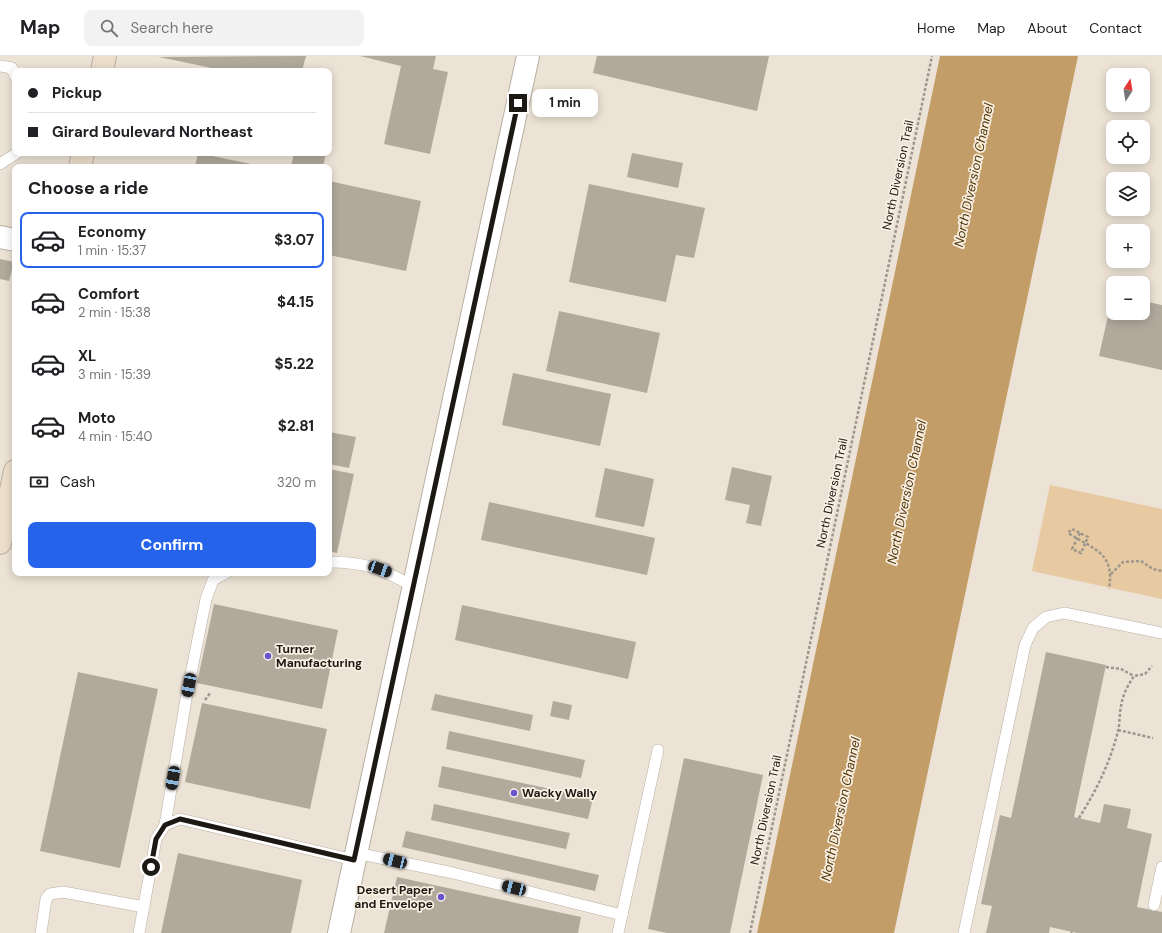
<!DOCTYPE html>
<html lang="en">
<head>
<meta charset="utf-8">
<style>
  :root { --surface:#fff; --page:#f2f2f2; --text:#202124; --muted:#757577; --line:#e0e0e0; --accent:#2563eb }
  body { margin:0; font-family:"DM Sans",sans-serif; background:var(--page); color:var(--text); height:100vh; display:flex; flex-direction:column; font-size:15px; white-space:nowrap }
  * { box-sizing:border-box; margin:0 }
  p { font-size:13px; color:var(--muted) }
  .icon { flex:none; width:22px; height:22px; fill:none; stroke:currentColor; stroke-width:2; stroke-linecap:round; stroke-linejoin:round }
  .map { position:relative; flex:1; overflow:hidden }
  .side { position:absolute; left:12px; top:108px; width:320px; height:412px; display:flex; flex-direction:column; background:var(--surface); border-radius:8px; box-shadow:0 2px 10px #0003 }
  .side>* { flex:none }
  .top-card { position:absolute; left:12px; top:12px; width:320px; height:88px; border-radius:8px; box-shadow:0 2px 10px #0003; display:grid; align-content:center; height:88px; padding:0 16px; background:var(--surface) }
  .needle { width:26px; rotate:12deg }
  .buttons { position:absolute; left:1106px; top:12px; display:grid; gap:8px }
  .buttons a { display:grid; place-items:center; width:44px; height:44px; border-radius:8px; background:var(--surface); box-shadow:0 2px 10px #0003; font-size:20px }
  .end { position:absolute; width:18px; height:18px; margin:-9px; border:5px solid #1c1914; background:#fff; box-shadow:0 0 0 2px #fff }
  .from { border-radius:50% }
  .bubble { position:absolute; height:28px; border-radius:8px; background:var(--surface); box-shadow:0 2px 10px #0003; font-size:13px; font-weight:700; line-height:28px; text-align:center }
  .car { position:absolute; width:12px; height:24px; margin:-12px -6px; border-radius:5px; box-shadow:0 0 3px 1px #0007; background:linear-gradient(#222 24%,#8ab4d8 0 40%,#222 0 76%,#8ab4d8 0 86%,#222 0) }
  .top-card b { display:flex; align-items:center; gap:14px; height:38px; font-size:15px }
  .top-card b+b { border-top:1px solid var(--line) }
  .top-card i { width:10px; height:10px; background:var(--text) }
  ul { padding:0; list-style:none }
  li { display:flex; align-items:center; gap:12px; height:56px; margin:0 8px 6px; padding:0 8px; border:2px solid transparent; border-radius:8px }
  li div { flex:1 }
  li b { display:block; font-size:15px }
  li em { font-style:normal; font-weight:700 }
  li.on { border-color:var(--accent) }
  li>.icon { width:36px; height:36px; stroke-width:1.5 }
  h2 { padding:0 16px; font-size:18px; line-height:48px }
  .pay { display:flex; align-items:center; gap:10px; height:44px; padding:0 16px; font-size:15px }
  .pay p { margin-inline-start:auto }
  .primary-button { display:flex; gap:8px; margin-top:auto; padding:8px 16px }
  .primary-button a { flex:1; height:46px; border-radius:8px; background:var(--accent); color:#fff; font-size:16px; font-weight:700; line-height:46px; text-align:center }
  header { display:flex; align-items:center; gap:24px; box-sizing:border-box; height:56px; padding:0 20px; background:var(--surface); border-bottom:1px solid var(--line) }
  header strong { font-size:19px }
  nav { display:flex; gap:22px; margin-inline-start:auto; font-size:14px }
  .search { width:280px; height:36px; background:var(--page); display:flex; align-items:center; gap:10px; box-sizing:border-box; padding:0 14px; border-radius:8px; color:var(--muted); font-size:15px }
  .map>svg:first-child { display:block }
</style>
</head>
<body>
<header>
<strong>Map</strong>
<div class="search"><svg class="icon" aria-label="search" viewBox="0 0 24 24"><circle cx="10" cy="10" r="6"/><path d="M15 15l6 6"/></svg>Search here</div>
<nav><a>Home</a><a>Map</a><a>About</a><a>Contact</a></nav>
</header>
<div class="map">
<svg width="1162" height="877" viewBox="0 0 1162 877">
  <rect width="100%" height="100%" fill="#ece2d5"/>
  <polygon fill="#e7caa1" points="1050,429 1162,453 1162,543 1032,515"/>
  <polygon fill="#c39d67" points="940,0 1078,0 894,877 757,877"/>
  <g fill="#b2a99d">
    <polygon points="306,0 302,15 226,15 159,1"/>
    <polygon points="360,0 436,0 433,13 448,16 430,98 384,88 401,10"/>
    <polygon points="597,0 769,0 757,55 593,17"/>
    <polygon points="198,97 261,110 261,111 195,111"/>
    <polygon points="294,97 326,97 323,111 291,111"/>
    <polygon points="632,97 683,107 678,132 627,121"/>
    <polygon points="329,125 421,145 406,215 329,199"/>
    <polygon points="589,128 705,152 694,202 676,199 666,246 569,226"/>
    <polygon points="0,203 14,206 9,225 0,223"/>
    <polygon points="1112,242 1113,257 1143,257 1143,245 1162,249 1162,314 1099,300"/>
    <polygon points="559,255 660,277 647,337 546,315"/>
    <polygon points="513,317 611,338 600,390 502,369"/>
    <polygon points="329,376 356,381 349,412 329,408"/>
    <polygon points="732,411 772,420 761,470 746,467 750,449 725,444"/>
    <polygon points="605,412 654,423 644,471 595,461"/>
    <polygon points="329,413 354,418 337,497 329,495"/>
    <polygon points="489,446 655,482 647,519 481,484"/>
    <polygon points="214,548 338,574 322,653 197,627"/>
    <polygon points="462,549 636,586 628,623 455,584"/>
    <polygon points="1046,596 1106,609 1074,761 1100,767 1104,748 1131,753 1127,772 1152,778 1137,851 1162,856 1162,877 1077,877 1050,871 1049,877 986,877 992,850 981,848 1000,759 1011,762"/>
    <polygon points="78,616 158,633 120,812 40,795"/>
    <polygon points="435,638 533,659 530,675 431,654"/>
    <polygon points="553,645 572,649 569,664 550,660"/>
    <polygon points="202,647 327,673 310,753 185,726"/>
    <polygon points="449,675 585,704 581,722 446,693"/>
    <polygon points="684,702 763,719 730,877 667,877 648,873"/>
    <polygon points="442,710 593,742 588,763 438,731"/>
    <polygon points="434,748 570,777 566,793 431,764"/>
    <polygon points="406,775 599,819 595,835 402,791"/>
    <polygon points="178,797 302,824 291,877 161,877"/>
    <polygon points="397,821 581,861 578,877 384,877"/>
  </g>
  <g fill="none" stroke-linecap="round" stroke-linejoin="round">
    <g stroke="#b9afa3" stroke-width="12">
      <g id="lane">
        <polyline points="0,10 12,12 15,20"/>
        <polyline points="0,108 17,97"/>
        <path d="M329,506C365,506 383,513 414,531"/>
        <polyline points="165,769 186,643 206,543 213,524 226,517"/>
        <polyline points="356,797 453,817 622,859"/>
        <polyline points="1154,849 1162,811"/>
        <polyline points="41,877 46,843 50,838 63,836 144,851"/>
        <polyline points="139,877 156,783 165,769 180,763 354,804"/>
        <polyline points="618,877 658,694"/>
        <polyline points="964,877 1025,589 1033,572 1046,561 1064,557 1162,577"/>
      </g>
    </g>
    <g stroke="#b9afa3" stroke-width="24">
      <g id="street">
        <polyline points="0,181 15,184"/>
        <polyline points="339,877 528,0"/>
      </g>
    </g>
    <g stroke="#b9afa3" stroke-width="24">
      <g id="secondary">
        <polyline points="102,15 105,0"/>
        <polyline points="80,111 83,97"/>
        <polyline points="0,487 15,415"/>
      </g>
    </g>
    <g stroke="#9d968c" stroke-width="2.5" stroke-dasharray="3 2" stroke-linecap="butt">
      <path d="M1080,477L1072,493L1081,497L1088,481L1072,473L1068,477C1095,494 1115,497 1109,533"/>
      <polyline points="1111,518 1123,506 1141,505 1153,513 1162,515"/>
      <polyline points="1106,611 1121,613 1134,620"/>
      <polyline points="205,644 211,636"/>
      <polyline points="1118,674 1153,682"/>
      <path d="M1079,762C1096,735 1110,707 1118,675C1120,668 1119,659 1121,651C1122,640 1128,629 1134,620L1145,618L1152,610"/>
      <polyline points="750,877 932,0"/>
      <polyline points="1071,877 1072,876"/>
    </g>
    <use href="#lane" stroke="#fff" stroke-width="11"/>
    <use href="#street" stroke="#fff" stroke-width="22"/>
    <use href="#secondary" stroke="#ecdeca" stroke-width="22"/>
  </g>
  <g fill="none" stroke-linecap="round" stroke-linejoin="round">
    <polyline stroke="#1c1914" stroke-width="5" points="151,811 156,783 165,769 180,763 354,804 518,47"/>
  </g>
  <g fill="#6955cf" stroke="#f9efe2" stroke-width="1.5">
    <circle cx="268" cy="600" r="4"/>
    <circle cx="514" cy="737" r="4"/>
    <circle cx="441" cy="841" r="4"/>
  </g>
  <g text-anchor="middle" stroke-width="3.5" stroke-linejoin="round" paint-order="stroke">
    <g font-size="12" fill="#1c1914" stroke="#f9efe2">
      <text transform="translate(898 119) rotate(-78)" y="4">North Diversion Trail</text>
      <text transform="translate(832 437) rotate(-78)" y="4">North Diversion Trail</text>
      <text transform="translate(766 754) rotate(-78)" y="4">North Diversion Trail</text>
    </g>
    <g font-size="12" font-weight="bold" fill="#1c1914" stroke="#f9efe2" text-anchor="start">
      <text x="276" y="597">Turner<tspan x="276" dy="14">Manufacturing</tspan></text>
      <text x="522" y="741">Wacky Wally</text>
      <text x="433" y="838" text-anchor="end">Desert Paper<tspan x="433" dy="14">and Envelope</tspan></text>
    </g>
    <g font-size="13" font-style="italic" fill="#503608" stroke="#f9efe2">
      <text transform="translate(973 119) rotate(-78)" y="5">North Diversion Channel</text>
      <text transform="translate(906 436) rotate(-78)" y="5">North Diversion Channel</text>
      <text transform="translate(840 753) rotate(-78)" y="5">North Diversion Channel</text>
    </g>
  </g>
</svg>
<div class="buttons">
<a><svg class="needle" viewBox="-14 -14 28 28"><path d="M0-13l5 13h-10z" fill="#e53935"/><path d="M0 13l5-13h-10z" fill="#757577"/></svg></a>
<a><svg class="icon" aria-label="locate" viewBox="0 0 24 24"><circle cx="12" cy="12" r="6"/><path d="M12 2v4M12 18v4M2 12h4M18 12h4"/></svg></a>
<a><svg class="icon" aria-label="layers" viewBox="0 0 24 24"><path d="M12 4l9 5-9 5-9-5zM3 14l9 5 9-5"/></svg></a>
<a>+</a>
<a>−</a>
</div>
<i class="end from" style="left:151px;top:811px"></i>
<i class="end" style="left:518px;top:47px"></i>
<div class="bubble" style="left:532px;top:33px;width:66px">1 min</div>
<i class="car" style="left:380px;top:513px;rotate:110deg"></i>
<i class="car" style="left:189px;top:629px;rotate:191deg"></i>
<i class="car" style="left:173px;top:722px;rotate:190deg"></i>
<i class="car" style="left:395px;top:805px;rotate:284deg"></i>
<i class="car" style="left:514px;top:832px;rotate:284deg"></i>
<div class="top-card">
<b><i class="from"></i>Pickup</b>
<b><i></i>Girard Boulevard Northeast</b>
</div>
<section class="side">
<h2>Choose a ride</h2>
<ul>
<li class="on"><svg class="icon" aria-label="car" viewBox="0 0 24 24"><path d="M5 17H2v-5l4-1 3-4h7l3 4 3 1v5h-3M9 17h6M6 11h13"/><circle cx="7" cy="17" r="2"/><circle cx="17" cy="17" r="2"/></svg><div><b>Economy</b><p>1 min · 15:37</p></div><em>$3.07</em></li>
<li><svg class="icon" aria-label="car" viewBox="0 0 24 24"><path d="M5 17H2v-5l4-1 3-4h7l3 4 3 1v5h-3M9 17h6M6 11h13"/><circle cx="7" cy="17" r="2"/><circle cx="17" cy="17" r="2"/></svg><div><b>Comfort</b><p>2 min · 15:38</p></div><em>$4.15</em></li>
<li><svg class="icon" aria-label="car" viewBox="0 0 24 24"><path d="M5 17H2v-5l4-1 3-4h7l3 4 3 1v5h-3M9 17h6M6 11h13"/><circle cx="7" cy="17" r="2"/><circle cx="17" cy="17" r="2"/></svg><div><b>XL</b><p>3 min · 15:39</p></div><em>$5.22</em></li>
<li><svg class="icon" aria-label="car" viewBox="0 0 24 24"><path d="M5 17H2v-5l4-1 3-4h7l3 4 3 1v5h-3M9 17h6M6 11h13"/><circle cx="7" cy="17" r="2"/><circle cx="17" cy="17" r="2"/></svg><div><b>Moto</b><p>4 min · 15:40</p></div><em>$2.81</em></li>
</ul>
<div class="pay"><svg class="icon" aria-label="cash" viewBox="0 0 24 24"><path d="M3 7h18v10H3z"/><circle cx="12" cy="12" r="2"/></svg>Cash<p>320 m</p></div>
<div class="primary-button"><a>Confirm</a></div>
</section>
</div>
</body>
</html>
